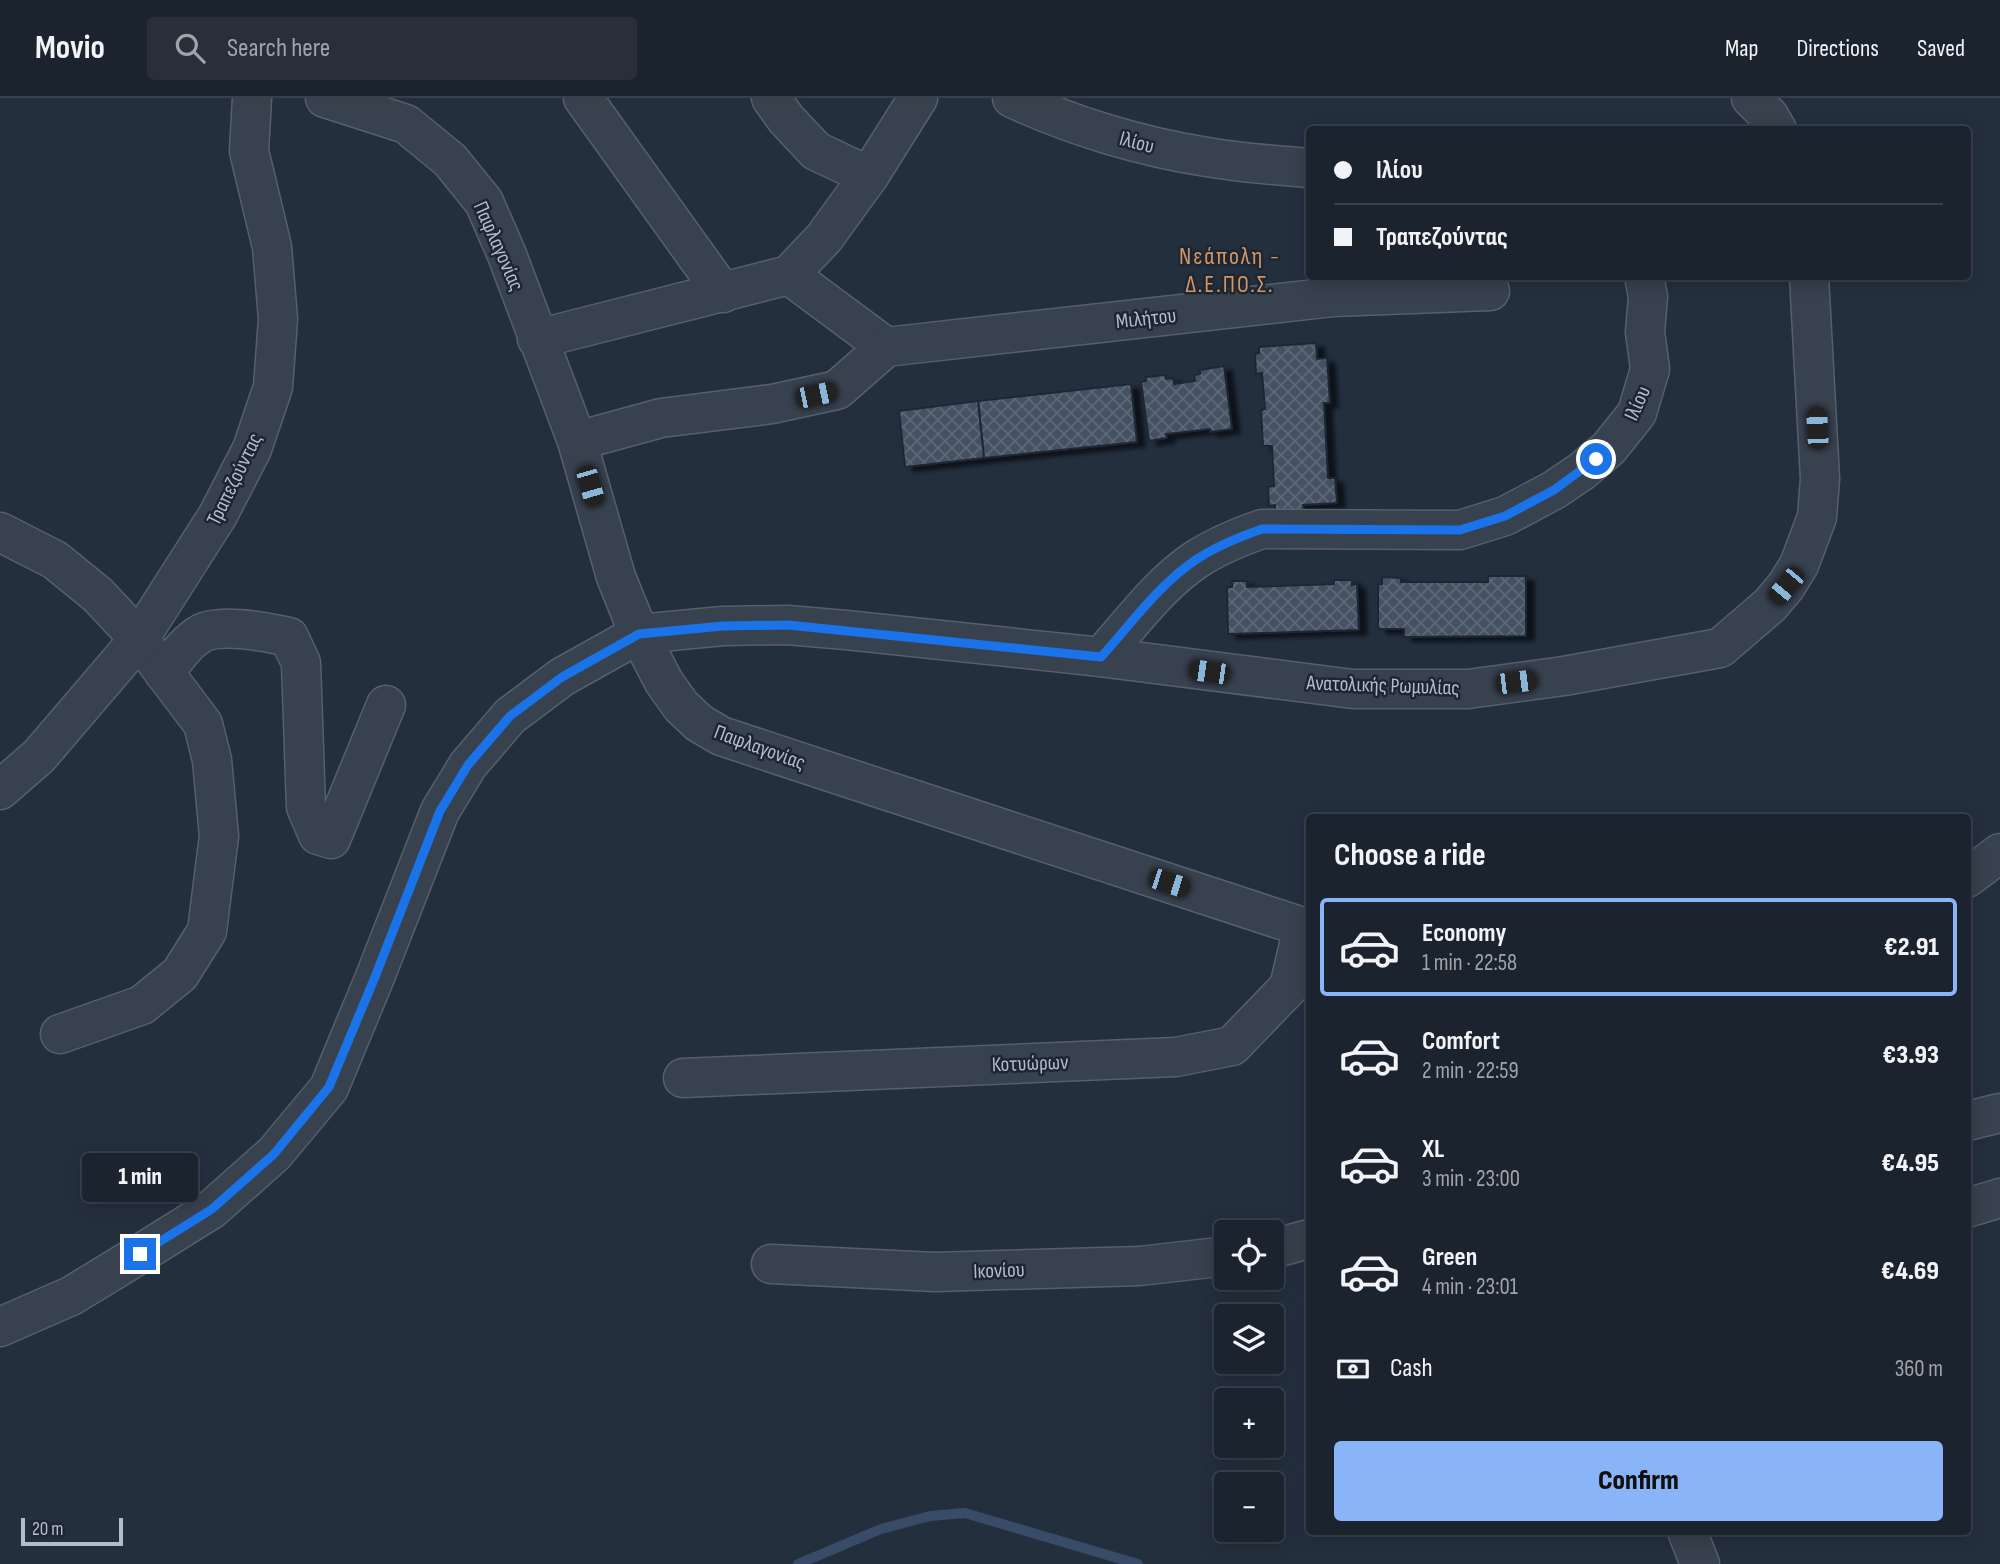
<!DOCTYPE html>
<html lang="en">
<head>
<meta charset="utf-8">
<style>
  :root { --surface:#1b232e; --page:#282f3a; --text:#f1f3f6; --muted:#a0a4aa; --line:#39404a; --accent:#8ab4f8 }
  body { margin:0; font-family:"Sofia Sans Condensed",sans-serif; background:var(--page); color:var(--text); height:100vh; display:flex; flex-direction:column; font-size:26px; white-space:nowrap }
  * { box-sizing:border-box; margin:0 }
  p { font-size:23px; color:var(--muted) }
  .icon { flex:none; width:38px; height:38px; fill:none; stroke:currentColor; stroke-width:2; stroke-linecap:round; stroke-linejoin:round }
  .map { position:relative; flex:1; overflow:hidden }
  .side { position:absolute; left:1306px; top:716px; width:665px; height:721px; display:flex; flex-direction:column; background:var(--surface); border-radius:7px; box-shadow:0 4px 18px #0003,0 0 0 2px var(--line) }
  .side>* { flex:none }
  .top-card { position:absolute; left:1306px; top:28px; width:665px; height:154px; border-radius:7px; box-shadow:0 4px 18px #0003,0 0 0 2px var(--line); display:grid; align-content:center; height:154px; padding:0 28px; background:var(--surface) }
  .buttons { position:absolute; left:1214px; top:1122px; display:grid; gap:14px }
  .buttons a { display:grid; place-items:center; width:70px; height:70px; border-radius:7px; background:var(--surface); box-shadow:0 4px 18px #0003,0 0 0 2px var(--line); font-size:35px }
  .scale { position:absolute; left:21px; bottom:18px; width:102px; box-sizing:border-box; padding-left:7px; border:4px solid #b4bcc9; border-top:0; font-size:19px; line-height:24px; white-space:nowrap; color:#b4bcc9; -webkit-text-stroke:5px #1d2633; paint-order:stroke }
  .end { position:absolute; width:32px; height:32px; margin:-16px; border:9px solid #1a73e8; background:#fff; box-shadow:0 0 0 4px #fff }
  .from { border-radius:50% }
  .bubble { position:absolute; height:49px; border-radius:7px; background:var(--surface); box-shadow:0 4px 18px #0003,0 0 0 2px var(--line); font-size:23px; font-weight:800; line-height:49px; text-align:center }
  .car { position:absolute; width:21px; height:42px; margin:-21px -10px; border-radius:9px; box-shadow:0 0 5px 2px #0007; background:linear-gradient(#222 24%,#8ab4d8 0 40%,#222 0 76%,#8ab4d8 0 86%,#222 0) }
  .top-card b { display:flex; align-items:center; gap:24px; height:66px; font-size:26px }
  .top-card b+b { border-top:2px solid var(--line) }
  .top-card i { width:18px; height:18px; background:var(--text) }
  ul { padding:0; list-style:none }
  li { display:flex; align-items:center; gap:21px; height:98px; margin:0 14px 10px; padding:0 14px; border:4px solid transparent; border-radius:7px }
  li div { flex:1 }
  li b { display:block; font-size:26px }
  li em { font-style:normal; font-weight:800 }
  li.active { border-color:var(--accent) }
  li>.icon { width:63px; height:63px; stroke-width:1.5 }
  h2 { padding:0 28px; font-size:32px; line-height:84px }
  .pay { display:flex; align-items:center; gap:18px; height:77px; padding:0 28px; font-size:26px }
  .pay p { margin-inline-start:auto }
  .primary-button { display:flex; gap:14px; margin-top:auto; padding:14px 28px }
  .primary-button a { flex:1; height:80px; border-radius:7px; background:var(--accent); color:#111; font-size:28px; font-weight:800; line-height:80px; text-align:center }
  header { display:flex; align-items:center; gap:42px; box-sizing:border-box; height:98px; padding:0 35px; background:var(--surface); border-bottom:2px solid var(--line) }
  header strong { font-size:33px }
  nav { display:flex; gap:38px; margin-inline-start:auto; font-size:24px }
  .search { width:490px; height:63px; background:var(--page); display:flex; align-items:center; gap:18px; box-sizing:border-box; padding:0 24px; border-radius:7px; color:var(--muted); font-size:26px }
  .map>svg:first-child { display:block }
</style>
</head>
<body>
<header>
<strong>Movio</strong>
<div class="search"><svg class="icon" aria-label="search" viewBox="0 0 24 24"><circle cx="10" cy="10" r="6"/><path d="M15 15l6 6"/></svg>Search here</div>
<nav><a>Map</a><a>Directions</a><a>Saved</a></nav>
</header>
<div class="map">
<svg width="2000" height="1466" viewBox="0 0 2000 1466">
  <defs>
    <pattern id="building-cross-hatch" width="8" height="8" patternUnits="userSpaceOnUse" patternTransform="scale(1.75)"><rect width="8" height="8" fill="#455162"/><path d="M0 0l8 8M0 8l8-8" fill="none" stroke="#5d6877"/></pattern>
    <filter id="shadow"><feDropShadow dx="8" dy="4.5" stdDeviation="2" flood-color="#0009"/></filter>
  </defs>
  <rect width="100%" height="100%" fill="#242f3e"/>
  <g fill="none" stroke-linecap="round" stroke-linejoin="round">
    <polyline stroke="#394c67" stroke-width="10" points="798,1466 881,1431 930,1418 965,1415 1138,1466"/>
  </g>
  <g fill="url(#building-cross-hatch)" stroke="#1f2835" stroke-width="2" filter="url(#shadow)">
    <polygon points="1316,245 1317,261 1327,260 1330,305 1324,305 1328,380 1335,380 1337,405 1303,407 1304,414 1275,416 1275,407 1269,408 1268,389 1274,388 1272,348 1263,348 1261,312 1265,311 1262,275 1256,276 1255,256 1259,255 1259,249"/>
    <polygon points="1224,268 1232,331 1210,334 1210,331 1166,336 1167,340 1149,343 1141,284 1146,283 1146,279 1165,277 1166,281 1173,280 1174,286 1195,283 1194,277 1200,276 1200,272"/>
    <polygon points="1131,286 1137,344 984,360 978,303"/>
    <polygon points="978,303 984,360 905,369 899,313"/>
    <polygon points="1488,478 1526,478 1526,538 1404,539 1404,531 1378,531 1378,486 1382,486 1382,479 1401,480 1401,484 1488,484"/>
    <polygon points="1334,482 1352,482 1352,487 1357,486 1359,532 1228,536 1227,489 1232,489 1232,483 1247,483 1247,489 1334,486"/>
  </g>
  <g fill="none" stroke-linecap="round" stroke-linejoin="round">
    <g stroke="#565f6c" stroke-width="41">
      <g id="minor">
        <polyline points="325,0 406,26 450,62 484,104 507,157 577,343 616,479 639,536 664,584 681,608 699,625 721,638 833,675 1309,831"/>
        <polyline points="583,0 723,195"/>
        <polyline points="771,0 786,21 816,53 869,78"/>
        <path d="M1012,0C1072,28 1142,49 1207,59C1241,65 1275,67 1309,70"/>
        <polyline points="1751,0 1769,18 1777,32"/>
        <polyline points="789,177 886,249"/>
        <polyline points="537,241 789,177 824,140 869,78 918,0"/>
        <polyline points="886,249 1333,199 1490,193"/>
        <polyline points="577,343 661,320 772,306 837,292 886,249"/>
        <polyline points="0,434 55,462 98,497 139,541 203,626 212,662 219,738 207,833 180,876 142,907 60,936"/>
        <path d="M1101,559C1131,526 1159,486 1197,461C1217,448 1239,439 1262,431L1460,432L1505,418L1554,392L1582,373L1609,350L1637,315L1650,271L1645,234L1648,199L1644,178"/>
        <path d="M164,575C175,561 186,544 202,535C222,525 267,534 289,539L301,565L306,709L318,737L331,741L386,607"/>
        <polyline points="0,692 39,658 139,541 218,417 252,351 273,289 278,221 272,149 249,53 252,0"/>
        <polyline points="1967,780 2000,755"/>
        <polyline points="683,980 1176,959 1232,948 1289,889 1303,830"/>
        <polyline points="1967,1023 2000,1015"/>
        <polyline points="1967,1110 2000,1100"/>
        <polyline points="1272,1151 1309,1141"/>
        <polyline points="771,1166 935,1174 1140,1168 1227,1158"/>
        <polyline points="0,1229 71,1198 140,1156 212,1111 274,1056 329,990 375,879 440,713 468,667 510,618 562,579 639,536 723,528 787,527 846,532 1101,559 1353,591 1468,591 1564,578 1720,550 1770,507 1786,488 1799,467 1817,419 1820,381 1809,178"/>
        <polyline points="1687,1433 1700,1466"/>
      </g>
    </g>
    <use href="#minor" stroke="#38414e" stroke-width="38"/>
  </g>
  <g fill="none" stroke-linecap="round" stroke-linejoin="round">
    <path stroke="#1a73e8" stroke-width="9" d="M140,1156L212,1111L274,1056L329,989L375,879L440,713L468,667L510,618L562,579L639,536L723,528L788,527L1101,559C1131,526 1159,486 1197,461C1217,448 1239,439 1262,431L1460,432L1505,418L1554,392L1596,361"/>
  </g>
  <g text-anchor="middle" stroke-width="5" stroke-linejoin="round" paint-order="stroke">
    <g font-size="21" fill="#b4bcc9" stroke="#1d2633">
      <text transform="translate(1137 44) rotate(15)" y="7">Ιλίου</text>
      <text transform="translate(499 148) rotate(66)" y="7">Παφλαγονίας</text>
      <text transform="translate(1146 220) rotate(-6)" y="7">Μιλήτου</text>
      <text transform="translate(1637 305) rotate(-66)" y="7">Ιλίου</text>
      <text transform="translate(234 381) rotate(-64)" y="7">Τραπεζούντας</text>
      <text transform="translate(1383 587) rotate(2)" y="7">Ανατολικής Ρωμυλίας</text>
      <text transform="translate(760 649) rotate(20)" y="7">Παφλαγονίας</text>
      <text transform="translate(1030 965) rotate(-2)" y="7">Κοτυώρων</text>
      <text transform="translate(999 1172) rotate(-2)" y="7">Ικονίου</text>
    </g>
    <g font-size="24" letter-spacing="2" fill="#d59563" stroke="#1d2633">
      <text x="1230" y="166">Νεάπολη -<tspan x="1230" dy="28">Δ.Ε.ΠΟ.Σ.</tspan></text>
    </g>
  </g>
</svg>
<div class="buttons">
<a><svg class="icon" aria-label="locate" viewBox="0 0 24 24"><circle cx="12" cy="12" r="6"/><path d="M12 2v4M12 18v4M2 12h4M18 12h4"/></svg></a>
<a><svg class="icon" aria-label="layers" viewBox="0 0 24 24"><path d="M12 4l9 5-9 5-9-5zM3 14l9 5 9-5"/></svg></a>
<a>+</a>
<a>−</a>
</div>
<div class="scale">20 m</div>
<i class="end from" style="left:1596px;top:361px"></i>
<i class="end" style="left:140px;top:1156px"></i>
<div class="bubble" style="left:82px;top:1055px;width:116px">1 min</div>
<i class="car" style="left:816px;top:297px;rotate:78deg"></i>
<i class="car" style="left:1817px;top:330px;rotate:357deg"></i>
<i class="car" style="left:590px;top:388px;rotate:164deg"></i>
<i class="car" style="left:1786px;top:488px;rotate:220deg"></i>
<i class="car" style="left:1209px;top:574px;rotate:278deg"></i>
<i class="car" style="left:1516px;top:584px;rotate:83deg"></i>
<i class="car" style="left:1169px;top:785px;rotate:108deg"></i>
<div class="top-card">
<b><i class="from"></i>Ιλίου</b>
<b><i></i>Τραπεζούντας</b>
</div>
<section class="side">
<h2>Choose a ride</h2>
<ul>
<li class="active"><svg class="icon" aria-label="car" viewBox="0 0 24 24"><path d="M5 17H2v-5l4-1 3-4h7l3 4 3 1v5h-3M9 17h6M6 11h13"/><circle cx="7" cy="17" r="2"/><circle cx="17" cy="17" r="2"/></svg><div><b>Economy</b><p>1 min · 22:58</p></div><em>€2.91</em></li>
<li><svg class="icon" aria-label="car" viewBox="0 0 24 24"><path d="M5 17H2v-5l4-1 3-4h7l3 4 3 1v5h-3M9 17h6M6 11h13"/><circle cx="7" cy="17" r="2"/><circle cx="17" cy="17" r="2"/></svg><div><b>Comfort</b><p>2 min · 22:59</p></div><em>€3.93</em></li>
<li><svg class="icon" aria-label="car" viewBox="0 0 24 24"><path d="M5 17H2v-5l4-1 3-4h7l3 4 3 1v5h-3M9 17h6M6 11h13"/><circle cx="7" cy="17" r="2"/><circle cx="17" cy="17" r="2"/></svg><div><b>XL</b><p>3 min · 23:00</p></div><em>€4.95</em></li>
<li><svg class="icon" aria-label="car" viewBox="0 0 24 24"><path d="M5 17H2v-5l4-1 3-4h7l3 4 3 1v5h-3M9 17h6M6 11h13"/><circle cx="7" cy="17" r="2"/><circle cx="17" cy="17" r="2"/></svg><div><b>Green</b><p>4 min · 23:01</p></div><em>€4.69</em></li>
</ul>
<div class="pay"><svg class="icon" aria-label="cash" viewBox="0 0 24 24"><path d="M3 7h18v10H3z"/><circle cx="12" cy="12" r="2"/></svg>Cash<p>360 m</p></div>
<div class="primary-button"><a>Confirm</a></div>
</section>
</div>
</body>
</html>
